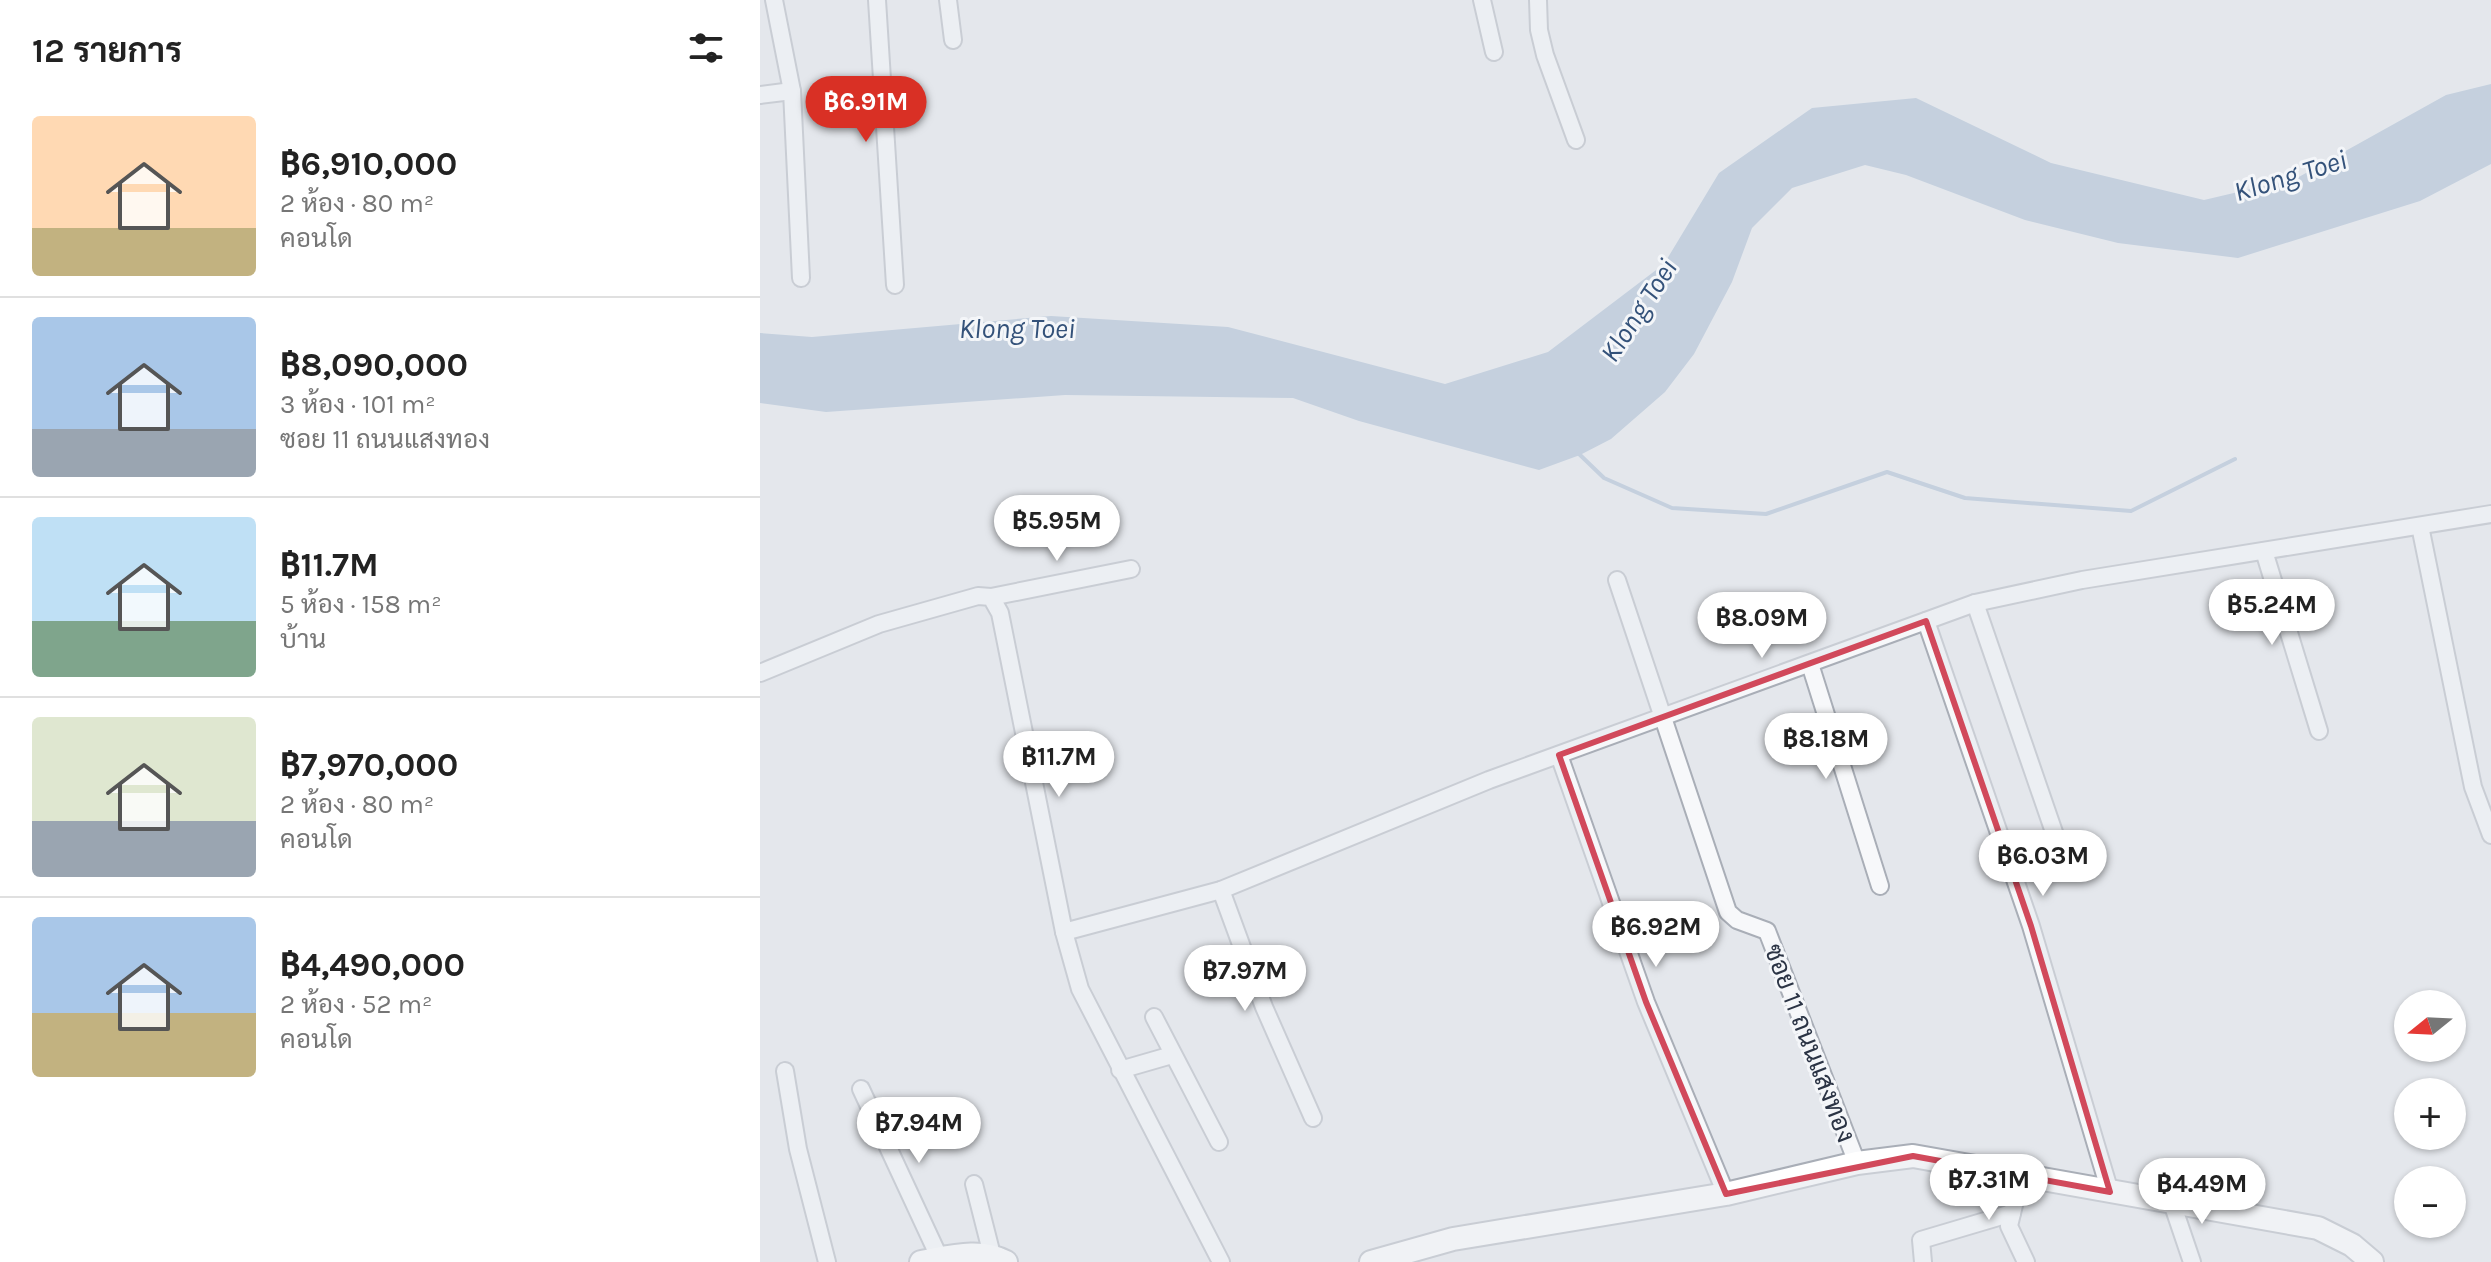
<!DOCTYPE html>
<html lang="th">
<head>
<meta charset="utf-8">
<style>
	body { margin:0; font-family:Karla,Sarabun,sans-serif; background:#f2f2f2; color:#222; height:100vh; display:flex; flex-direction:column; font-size:30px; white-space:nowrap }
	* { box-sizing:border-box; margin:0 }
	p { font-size:26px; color:#767676 }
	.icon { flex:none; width:44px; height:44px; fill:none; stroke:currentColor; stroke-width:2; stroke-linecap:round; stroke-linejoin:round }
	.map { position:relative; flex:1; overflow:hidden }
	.drawer { display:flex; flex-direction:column; background:#fff; width:760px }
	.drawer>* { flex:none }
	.needle { width:52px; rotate:252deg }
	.controls { position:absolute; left:1634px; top:990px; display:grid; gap:16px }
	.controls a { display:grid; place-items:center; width:72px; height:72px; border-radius:50%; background:#fff; box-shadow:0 2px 6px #0004; font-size:40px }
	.price { position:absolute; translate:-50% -68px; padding:0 18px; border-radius:28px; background:#fff; color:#222; font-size:26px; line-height:52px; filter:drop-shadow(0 2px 4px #0008) }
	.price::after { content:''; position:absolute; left:50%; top:48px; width:24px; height:18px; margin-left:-12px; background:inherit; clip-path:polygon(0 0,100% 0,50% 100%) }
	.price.active { background:#d93025; color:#fff }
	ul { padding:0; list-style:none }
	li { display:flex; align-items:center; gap:24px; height:200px; padding:0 32px }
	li+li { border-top:2px solid #e0e0e0 }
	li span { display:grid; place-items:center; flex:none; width:224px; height:160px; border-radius:8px; color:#555 }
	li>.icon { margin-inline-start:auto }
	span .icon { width:96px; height:96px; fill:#fffc; stroke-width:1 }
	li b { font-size:34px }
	h2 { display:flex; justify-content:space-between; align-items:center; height:96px; padding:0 32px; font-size:34px }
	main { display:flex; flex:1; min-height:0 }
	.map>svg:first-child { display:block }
	.water { fill:#9fb4cc }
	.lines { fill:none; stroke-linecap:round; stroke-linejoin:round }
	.stream { stroke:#9fb4cc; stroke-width:4 }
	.street-casing { stroke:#a9aeb7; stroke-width:20 }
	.secondary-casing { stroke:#a9aeb7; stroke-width:26 }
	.street { stroke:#f7f8fa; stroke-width:16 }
	.secondary { stroke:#fff; stroke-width:22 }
	.marked { fill:none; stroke:#d1495b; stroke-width:6; stroke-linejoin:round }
	.labels { text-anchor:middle; stroke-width:6; stroke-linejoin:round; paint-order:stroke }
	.street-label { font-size:26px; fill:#2b3445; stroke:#f4f6f9 }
	.water-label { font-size:28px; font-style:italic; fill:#34527a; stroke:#f4f6f9 }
</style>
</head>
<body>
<main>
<section class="drawer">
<h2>12 รายการ<svg class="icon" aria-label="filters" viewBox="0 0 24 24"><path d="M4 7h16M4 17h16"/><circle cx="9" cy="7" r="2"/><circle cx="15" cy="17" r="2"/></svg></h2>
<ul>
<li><span style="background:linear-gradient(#ffd9b3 70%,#c2b280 0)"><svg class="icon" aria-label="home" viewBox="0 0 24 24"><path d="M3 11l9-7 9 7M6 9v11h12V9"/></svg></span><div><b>฿6,910,000</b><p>2 ห้อง · 80 m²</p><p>คอนโด</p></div></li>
<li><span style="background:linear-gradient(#a9c7e8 70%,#9aa5b1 0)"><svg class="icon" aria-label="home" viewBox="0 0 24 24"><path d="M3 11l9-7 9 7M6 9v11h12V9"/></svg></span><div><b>฿8,090,000</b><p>3 ห้อง · 101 m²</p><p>ซอย 11 ถนนแสงทอง</p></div></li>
<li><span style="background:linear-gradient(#bfe0f5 65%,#7fa58c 0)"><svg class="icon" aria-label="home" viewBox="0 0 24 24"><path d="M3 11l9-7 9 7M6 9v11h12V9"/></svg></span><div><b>฿11.7M</b><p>5 ห้อง · 158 m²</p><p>บ้าน</p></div></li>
<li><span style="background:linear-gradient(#dfe7d0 65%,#9aa5b1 0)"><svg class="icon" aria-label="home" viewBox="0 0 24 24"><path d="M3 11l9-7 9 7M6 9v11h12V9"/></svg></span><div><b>฿7,970,000</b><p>2 ห้อง · 80 m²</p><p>คอนโด</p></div></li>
<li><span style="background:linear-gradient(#a9c7e8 60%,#c2b280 0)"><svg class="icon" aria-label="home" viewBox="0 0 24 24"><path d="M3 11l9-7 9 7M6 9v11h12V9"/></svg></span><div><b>฿4,490,000</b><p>2 ห้อง · 52 m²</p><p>คอนโด</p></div></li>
</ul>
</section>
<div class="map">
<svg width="1731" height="1262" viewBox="0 0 1731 1262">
	<rect width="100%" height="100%" fill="#e4e7ec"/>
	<!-- water -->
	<path class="water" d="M 1731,84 L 1731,164 L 1660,201 L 1478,258 L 1358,243 L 1265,220 L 1146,175 L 1105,165 L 1032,188 L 992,228 L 972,282 L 934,354 L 905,392 L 851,439 L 820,455 L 779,470 L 599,421 L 533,398 L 305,395 L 66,412 L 0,403 L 0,333 L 52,337 L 291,316 L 468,327 L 685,384 L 788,352 L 904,264 L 959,173 L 1052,108 L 1156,98 L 1291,163 L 1444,200 L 1537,178 L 1686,95 Z"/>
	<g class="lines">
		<!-- stream -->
		<path class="stream" d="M 818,453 L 844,478 L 912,508 L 1006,514 L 1127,472 L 1205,498 L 1371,511 L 1475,459"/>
		<defs>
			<g id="street">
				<path d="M 14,0 L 32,91 L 41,278"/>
				<path d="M 117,0 L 135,285"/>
				<path d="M 188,0 L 193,40"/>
				<path d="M 722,0 L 734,52"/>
				<path d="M 778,0 L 779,30 L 785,55 L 816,140"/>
				<path d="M 0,95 L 32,91"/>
				<path d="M 1660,526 L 1713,787 L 1731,835"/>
				<path d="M 1504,551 L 1559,731"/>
				<path d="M 857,580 L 968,912 L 977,920 L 1007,931 L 1097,1163"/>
				<path d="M 231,597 L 371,569"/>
				<path d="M 1215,603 L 1295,835"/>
				<path d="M 1166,621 L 1271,926 L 1350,1192"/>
				<path d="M 1050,664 L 1120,886"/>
				<path d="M 0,673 L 119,624 L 218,596 L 231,597 L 240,613 L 304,932 L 320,989 L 461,1262"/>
				<path d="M 799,755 L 886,1002 L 966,1194"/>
				<path d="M 461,890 L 504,1007 L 553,1118"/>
				<path d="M 304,932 L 461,890 L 729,780 L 1215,603 L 1322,580 L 1731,514"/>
				<path d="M 394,1017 L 459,1142"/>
				<path d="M 360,1070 L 412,1055"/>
				<path d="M 25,1071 L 38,1149 L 67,1262"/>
				<path d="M 101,1089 L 180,1259"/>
				<path d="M 1261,1176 L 1249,1226 L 1266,1262"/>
				<path d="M 214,1184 L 232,1255"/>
				<path d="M 1412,1203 L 1432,1262"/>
				<path d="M 1163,1262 L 1161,1240 L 1252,1213"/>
			</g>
			<g id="secondary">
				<path d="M 161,1262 C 190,1257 220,1248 246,1262"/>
				<path d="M 611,1262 L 693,1239 L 966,1194 L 1097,1163 L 1153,1156 L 1558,1228 L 1592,1245 L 1612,1262"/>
			</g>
		</defs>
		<!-- street casing -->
		<use href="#street" class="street-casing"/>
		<!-- secondary casing -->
		<use href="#secondary" class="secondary-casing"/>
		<!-- street -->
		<use href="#street" class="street"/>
		<!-- secondary -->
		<use href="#secondary" class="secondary"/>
	</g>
	<!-- marked area -->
	<path d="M0 0H1731V1262H0ZM 1166,621 L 1271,926 L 1350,1192 L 1153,1156 L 966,1194 L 886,1002 L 799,755 Z" fill="#e4e7ec" fill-opacity=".55" fill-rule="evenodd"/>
	<path class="marked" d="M 1166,621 L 1271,926 L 1350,1192 L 1153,1156 L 966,1194 L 886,1002 L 799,755 Z"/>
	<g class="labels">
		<!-- street labels -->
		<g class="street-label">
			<text transform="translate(1050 1043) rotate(69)" y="9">ซอย 11 ถนนแสงทอง</text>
		</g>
		<!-- water labels -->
		<g class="water-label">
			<text transform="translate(1530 175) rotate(-17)" y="10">Klong Toei</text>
			<text transform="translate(878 310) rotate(-57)" y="10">Klong Toei</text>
			<text x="257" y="338">Klong Toei</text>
		</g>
	</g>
</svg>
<div class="controls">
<a><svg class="needle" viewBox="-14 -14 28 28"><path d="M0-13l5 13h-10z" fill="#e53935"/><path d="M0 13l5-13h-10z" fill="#767676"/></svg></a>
<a>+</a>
<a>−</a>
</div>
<b class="price active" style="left:106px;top:144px">฿6.91M</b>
<b class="price" style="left:297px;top:563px">฿5.95M</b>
<b class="price" style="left:1512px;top:647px">฿5.24M</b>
<b class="price" style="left:1002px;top:660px">฿8.09M</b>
<b class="price" style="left:1066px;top:781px">฿8.18M</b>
<b class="price" style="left:299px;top:799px">฿11.7M</b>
<b class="price" style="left:1283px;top:898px">฿6.03M</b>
<b class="price" style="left:896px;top:969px">฿6.92M</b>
<b class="price" style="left:485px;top:1013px">฿7.97M</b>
<b class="price" style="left:159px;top:1165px">฿7.94M</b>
<b class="price" style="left:1229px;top:1222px">฿7.31M</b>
<b class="price" style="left:1442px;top:1226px">฿4.49M</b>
</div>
</main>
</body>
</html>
